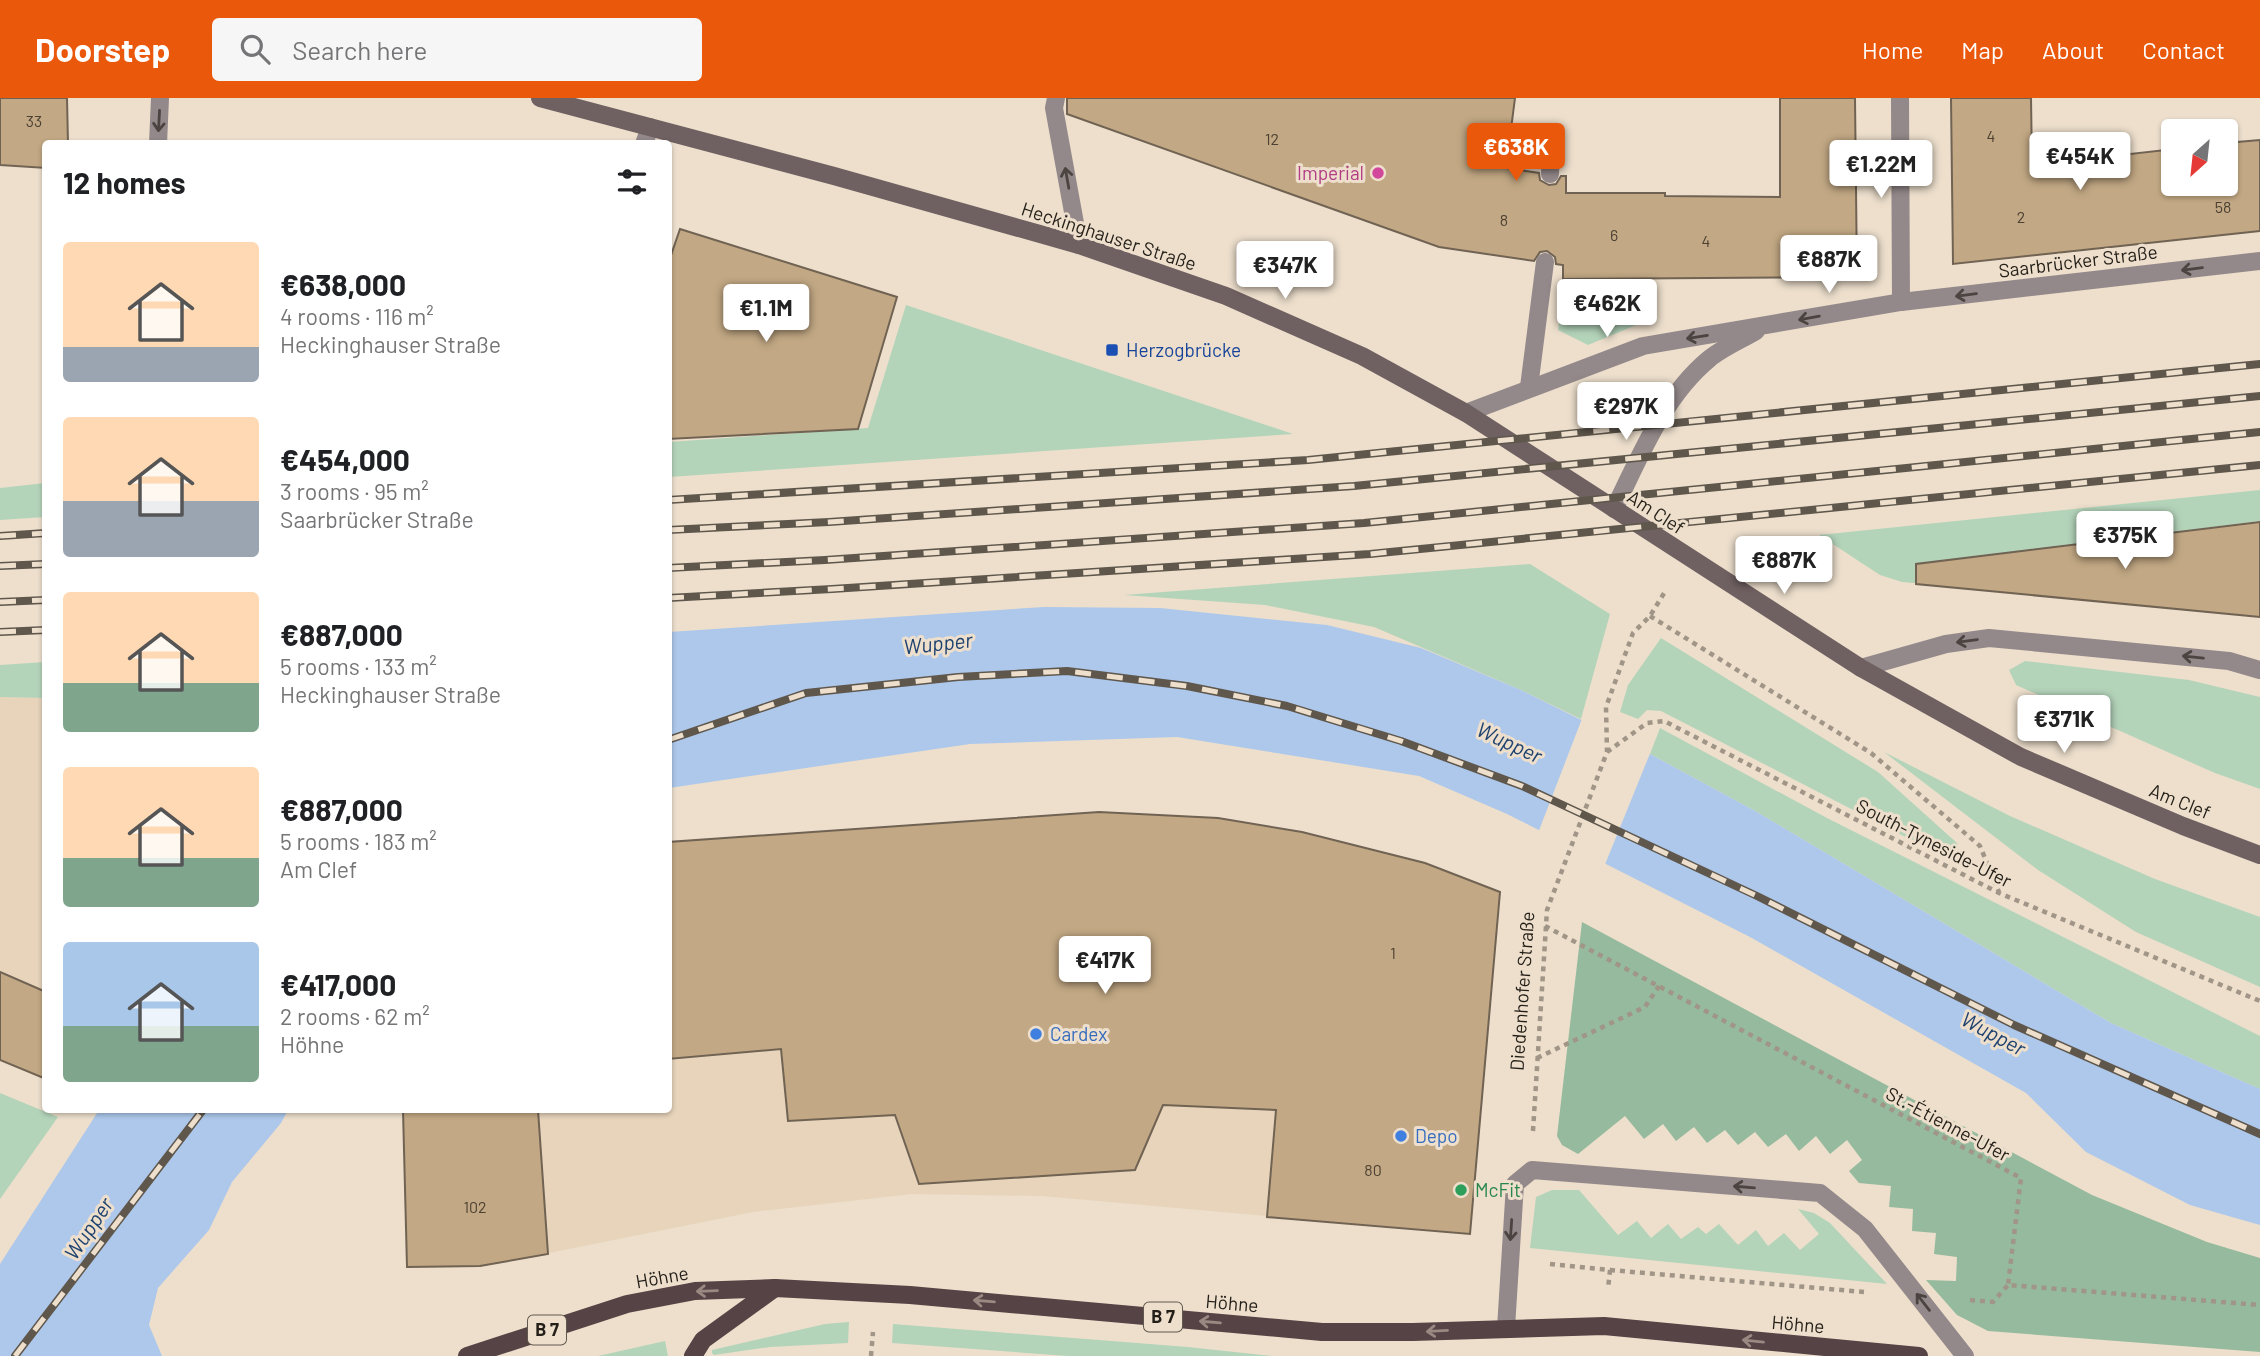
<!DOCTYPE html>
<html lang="en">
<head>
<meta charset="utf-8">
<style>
	body { margin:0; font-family:Barlow,sans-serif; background:#f6f6f6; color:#202124; height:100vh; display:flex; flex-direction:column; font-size:26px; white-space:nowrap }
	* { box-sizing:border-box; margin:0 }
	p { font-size:23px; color:#757577 }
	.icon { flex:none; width:38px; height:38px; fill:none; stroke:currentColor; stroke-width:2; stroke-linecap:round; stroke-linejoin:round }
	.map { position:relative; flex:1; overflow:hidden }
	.sheet { position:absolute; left:42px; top:42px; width:630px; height:973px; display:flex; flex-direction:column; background:#fff; border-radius:7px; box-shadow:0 2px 5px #0004 }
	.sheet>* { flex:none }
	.needle { width:46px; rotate:207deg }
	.fabs { position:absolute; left:2161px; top:21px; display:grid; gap:14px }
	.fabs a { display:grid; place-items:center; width:77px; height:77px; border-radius:7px; background:#fff; box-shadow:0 2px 5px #0004; font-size:35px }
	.price { position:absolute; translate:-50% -60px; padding:0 16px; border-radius:7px; background:#fff; color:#222; font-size:23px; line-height:46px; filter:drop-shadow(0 2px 4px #0008) }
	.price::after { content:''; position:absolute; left:50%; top:42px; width:21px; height:16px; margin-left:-10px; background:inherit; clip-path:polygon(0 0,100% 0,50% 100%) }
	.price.active { background:#ea580c; color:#fff }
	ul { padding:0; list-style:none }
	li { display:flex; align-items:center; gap:21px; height:175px; padding:0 21px }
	li span { display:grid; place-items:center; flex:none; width:196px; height:140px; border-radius:7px; color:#555 }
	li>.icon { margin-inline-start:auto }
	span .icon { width:84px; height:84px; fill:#fffc; stroke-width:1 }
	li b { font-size:30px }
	h2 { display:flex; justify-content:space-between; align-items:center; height:84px; padding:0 21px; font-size:30px }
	header { display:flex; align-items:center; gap:42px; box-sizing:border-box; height:98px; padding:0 35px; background:#ea580c; color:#fff }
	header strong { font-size:33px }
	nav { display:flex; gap:38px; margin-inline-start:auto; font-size:24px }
	.search { width:490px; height:63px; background:#f6f6f6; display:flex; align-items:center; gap:18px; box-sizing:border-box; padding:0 24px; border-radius:7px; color:#757577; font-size:26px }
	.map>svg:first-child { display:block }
	.built { fill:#e7d4bb }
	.green { fill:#b4d4ba }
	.forest { fill:#95ba9d }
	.water { fill:#adc8eb }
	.pier { fill:#eddfcc }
	.building { fill:#c2a884; stroke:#706353; stroke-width:2 }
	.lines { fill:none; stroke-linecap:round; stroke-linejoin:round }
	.path { stroke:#a09587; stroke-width:4.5; stroke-dasharray:5 5; stroke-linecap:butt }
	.service { stroke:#94898a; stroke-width:18 }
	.minor { stroke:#94898a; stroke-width:18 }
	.secondary { stroke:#6f6061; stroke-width:18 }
	.primary { stroke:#554345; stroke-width:18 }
	.rail-casing { stroke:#5f574c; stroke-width:8 }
	.rail { stroke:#eddfcc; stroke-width:5; stroke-dasharray:16; stroke-linecap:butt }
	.oneway { stroke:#4b4440 }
	.oneway2 { stroke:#998982 }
	.hotel-dot { fill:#d1479c; stroke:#eddfcc; stroke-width:2.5 }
	.transit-dot { fill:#1a4fb4; stroke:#eddfcc; stroke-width:2.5 }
	.shop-dot { fill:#3f7fe0; stroke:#eddfcc; stroke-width:2.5 }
	.leisure-dot { fill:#2e9e5b; stroke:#eddfcc; stroke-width:2.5 }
	.labels { text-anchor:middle; stroke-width:6; stroke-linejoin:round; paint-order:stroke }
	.number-label { font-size:16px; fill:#4c4133 }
	.shield { fill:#eddfcc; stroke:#60594e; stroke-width:2 }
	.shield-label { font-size:18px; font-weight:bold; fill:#241f18 }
	.hotel-label { font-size:19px; fill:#b23c85; stroke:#eddfcc; text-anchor:end }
	.street-label { font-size:19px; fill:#241f18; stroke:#eddfcc }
	.transit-label { font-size:19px; fill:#164399; stroke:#eddfcc; text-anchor:start }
	.shop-label { font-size:19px; fill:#366cbe; stroke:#eddfcc; text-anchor:start }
	.leisure-label { font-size:19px; fill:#27864d; stroke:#eddfcc; text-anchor:start }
	.water-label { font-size:21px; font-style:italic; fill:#1e426f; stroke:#eddfcc }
</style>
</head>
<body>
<header>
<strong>Doorstep</strong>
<div class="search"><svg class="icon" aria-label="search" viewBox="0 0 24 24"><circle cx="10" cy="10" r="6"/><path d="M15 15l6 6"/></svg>Search here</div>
<nav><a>Home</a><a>Map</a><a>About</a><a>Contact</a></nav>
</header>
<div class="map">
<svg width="2260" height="1258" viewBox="0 0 2260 1258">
	<rect width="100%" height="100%" fill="#eddfcc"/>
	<!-- built -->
	<g class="built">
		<path d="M 0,599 L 45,600 L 45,980 L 0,961 Z"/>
		<path d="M 1099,714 L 1218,720 L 1302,734 L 1425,765 L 1488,924 L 1470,1136 L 1042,1098 L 912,1096 L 753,1114 L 479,1169 L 407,1170 L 402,1012 L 668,1012 L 669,744 Z"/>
	</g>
	<!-- green -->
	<g class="green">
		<path d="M 1563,201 L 1641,208 L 1641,225 L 1588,247 L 1558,232 Z"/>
		<path d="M 906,207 L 1293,336 L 669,379 L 669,344 L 868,330 Z"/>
		<path d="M 45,385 L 45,419 L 0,422 L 0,390 Z"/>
		<path d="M 2260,392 L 2260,423 L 1996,457 L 1995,492 L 1902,484 L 1880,477 L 1819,437 Z"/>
		<path d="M 1530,466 L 1610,516 L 1581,621 L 1521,592 L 1374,529 L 1265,507 L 1124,497 Z"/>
		<path d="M 1661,540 L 1878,674 L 1957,745 L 1959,756 L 1950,762 L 1661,613 L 1647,612 L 1638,621 L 1620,614 L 1628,587 Z"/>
		<path d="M 2025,563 L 2189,582 L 2260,599 L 2260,691 L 2215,675 L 2016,587 L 2009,572 Z"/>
		<path d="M 45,564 L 45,600 L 0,599 L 0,567 Z"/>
		<path d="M 1660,630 L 1827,720 L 2260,938 L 2260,991 L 2111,925 L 1757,714 L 1650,656 Z"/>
		<path d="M 1884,654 L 2010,718 L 2155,781 L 2260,819 L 2260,889 L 2136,834 L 2038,772 Z"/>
		<path d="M 0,995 L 58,1019 L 0,1101 Z"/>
		<path d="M 1552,1092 L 1579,1092 L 1618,1137 L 1637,1123 L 1651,1140 L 1668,1126 L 1681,1141 L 1698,1129 L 1706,1136 L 1719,1126 L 1738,1147 L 1756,1132 L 1768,1148 L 1784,1135 L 1800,1152 L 1819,1136 L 1798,1111 L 1814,1115 L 1830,1125 L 1887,1186 L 1530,1150 L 1536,1099 Z"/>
		<path d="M 849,1224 L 848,1245 L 770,1249 L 714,1257 L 712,1255 L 712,1252 L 825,1226 Z"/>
		<path d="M 893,1226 L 1188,1249 L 1273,1258 L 1068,1258 L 892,1245 Z"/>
		<path d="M 665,1243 L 668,1258 L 598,1258 Z"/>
	</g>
	<!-- forest -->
	<path class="forest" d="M 1582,824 L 2092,1097 L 2207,1144 L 2260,1160 L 2260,1254 L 1988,1233 L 1957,1217 L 1926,1182 L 1956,1183 L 1957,1159 L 1934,1156 L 1936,1135 L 1912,1133 L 1913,1111 L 1889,1109 L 1891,1088 L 1859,1085 L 1849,1073 L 1862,1062 L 1847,1042 L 1830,1056 L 1816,1038 L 1799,1053 L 1786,1036 L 1768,1049 L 1755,1034 L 1738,1047 L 1725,1032 L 1707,1045 L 1694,1029 L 1676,1043 L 1663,1026 L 1644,1041 L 1625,1018 L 1578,1056 L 1562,1047 L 1557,1038 Z"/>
	<!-- water -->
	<g class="water">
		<path d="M 1044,509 L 1160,510 L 1327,527 L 1421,550 L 1521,592 L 1650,656 L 1757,714 L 2111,925 L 2260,991 L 2260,1127 L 2190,1107 L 2086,1054 L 2026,995 L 1750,839 L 1507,716 L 1419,678 L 1177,639 L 970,646 L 669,690 L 669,534 Z"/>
		<path d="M 99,1012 L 288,1012 L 281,1025 L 232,1084 L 209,1132 L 158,1190 L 149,1227 L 162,1258 L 0,1258 L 0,1166 Z"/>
	</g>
	<!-- pier -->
	<path class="pier" d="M 1583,618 L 1651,653 L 1604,769 L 1538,735 Z"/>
	<!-- building -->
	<g class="building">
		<path d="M 0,0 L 67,0 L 68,46 L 46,46 L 46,70 L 0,67 Z"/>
		<path d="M 1067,0 L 1515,0 L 1506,70 L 1539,75 L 1540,82 L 1549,87 L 1556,86 L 1561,78 L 1566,78 L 1566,95 L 1665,95 L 1665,98 L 1780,99 L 1780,0 L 1855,0 L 1857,179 L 1563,181 L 1563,167 L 1556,166 L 1555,159 L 1547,153 L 1540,154 L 1534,163 L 1439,149 L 1067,16 Z"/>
		<path d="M 1951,0 L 2031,0 L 2032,67 L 2174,51 L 2174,86 L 2226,86 L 2226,45 L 2260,42 L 2260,133 L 1953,166 Z"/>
		<path d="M 680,131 L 897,199 L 858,331 L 668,341 L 668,166 Z"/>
		<path d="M 2260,424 L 2260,519 L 1916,486 L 1916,466 Z"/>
		<path d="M 1099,714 L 1218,720 L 1302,734 L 1425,765 L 1500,794 L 1470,1136 L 1267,1119 L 1276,1012 L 1163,1007 L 1135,1072 L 919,1086 L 895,1017 L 788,1023 L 781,951 L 668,961 L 668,744 Z"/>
		<path d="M 0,874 L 46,894 L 46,981 L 0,962 Z"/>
		<path d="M 403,1012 L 538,1012 L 548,1156 L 480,1168 L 407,1169 Z"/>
	</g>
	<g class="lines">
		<!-- path -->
		<g class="path">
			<path d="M 1650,518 L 1871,655 L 1980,748 L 1999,794"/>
			<path d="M 1607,654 L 1647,625 L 1664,623 L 1999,795 L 2260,903"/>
			<path d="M 1545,828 L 2021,1080 L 2008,1187 L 2260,1207"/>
			<path d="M 1537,960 L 1645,909 L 1659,888"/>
			<path d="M 1533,1033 L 1547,812 L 1607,654 L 1606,609 L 1633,535 L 1650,518 L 1666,492"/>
			<path d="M 1550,1166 L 1610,1172 L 1608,1191"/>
			<path d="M 1610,1172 L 1864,1194"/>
			<path d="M 1970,1202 L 1993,1204 L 2008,1187"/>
			<path d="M 871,1258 L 873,1234"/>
		</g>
		<!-- service -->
		<g class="service">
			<path d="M 1056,0 L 1054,10 L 1079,147"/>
			<path d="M 158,46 L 160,0"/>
			<path d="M 644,46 L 650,29"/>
			<path d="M 1550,76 L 1552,34"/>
			<path d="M 1529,289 L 1545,164"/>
			<path d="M 1506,1230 L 1515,1086 L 1532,1072 L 1820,1095 L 1865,1131 L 1965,1258"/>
		</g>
		<!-- minor -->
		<g class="minor">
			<path d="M 1900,0 L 1901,204"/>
			<path d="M 1466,315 L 1643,248 L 1901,204 L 2260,163"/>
			<path d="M 1614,411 C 1640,359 1663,299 1709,261 C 1722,250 1741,242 1756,233"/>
			<path d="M 1861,570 L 1946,546 L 1989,540 L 2229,563 L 2260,572"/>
		</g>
		<!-- secondary -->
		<path class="secondary" d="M 540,0 L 834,78 L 1079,147 L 1226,198 L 1362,258 L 1466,315 L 1861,570 L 2021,659 L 2183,728 L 2260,757"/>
		<!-- primary -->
		<g class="primary">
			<path d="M 467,1258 L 627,1206 L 695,1193 L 775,1190 L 910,1197 L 1322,1234 L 1413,1234 L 1604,1228 L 1919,1258"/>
			<path d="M 693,1258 L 703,1242 L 775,1190"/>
		</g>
		<defs>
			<g id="rail">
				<path d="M 668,402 L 1308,362 L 2260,266"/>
				<path d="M 668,432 L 829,424 L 1354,388 L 2260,298"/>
				<path d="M 0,438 L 46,435"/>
				<path d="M 0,468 L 46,466"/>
				<path d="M 668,470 L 825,462 L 1364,425 L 2260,334"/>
				<path d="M 668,500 L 832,491 L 1370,456 L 2260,367"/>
				<path d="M 0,504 L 46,502"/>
				<path d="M 0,534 L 46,532"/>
				<path d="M 668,642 L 806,595 L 958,579 L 1067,573 L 1187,588 L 1287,608 L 1401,643 L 1522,688 L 1757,798 L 2014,927 L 2260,1036"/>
				<path d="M 15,1258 L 203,1012"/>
			</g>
		</defs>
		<!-- rail casing -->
		<use href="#rail" class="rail-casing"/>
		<!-- rail -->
		<use href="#rail" class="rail"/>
	</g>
	<!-- one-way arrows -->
	<defs><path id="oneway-shaft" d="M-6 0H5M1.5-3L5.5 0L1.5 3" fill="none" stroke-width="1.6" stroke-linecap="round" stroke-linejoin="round" transform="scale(1.75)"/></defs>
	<g class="oneway">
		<use href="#oneway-shaft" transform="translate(159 23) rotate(93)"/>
		<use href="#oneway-shaft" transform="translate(1067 80) rotate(-100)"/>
		<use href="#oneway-shaft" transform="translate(2192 171) rotate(173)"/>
		<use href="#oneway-shaft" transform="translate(1966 197) rotate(173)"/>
		<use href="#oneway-shaft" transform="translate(1809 220) rotate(170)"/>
		<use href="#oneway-shaft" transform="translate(1697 239) rotate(171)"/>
		<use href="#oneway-shaft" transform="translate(1967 543) rotate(172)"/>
		<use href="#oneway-shaft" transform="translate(2193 559) rotate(-174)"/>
		<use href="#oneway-shaft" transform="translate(1744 1089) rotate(-175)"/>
		<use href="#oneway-shaft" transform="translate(1511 1132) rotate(94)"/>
		<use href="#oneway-shaft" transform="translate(1923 1204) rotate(-128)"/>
	</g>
	<g class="oneway2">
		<use href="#oneway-shaft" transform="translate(707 1193) rotate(178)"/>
		<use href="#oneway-shaft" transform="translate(984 1203) rotate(-175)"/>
		<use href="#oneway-shaft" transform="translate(1210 1224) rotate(-175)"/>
		<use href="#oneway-shaft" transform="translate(1437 1233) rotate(177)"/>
		<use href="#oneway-shaft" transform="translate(1753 1243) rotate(-174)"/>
	</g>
	<!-- markers -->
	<circle class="hotel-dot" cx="1378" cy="75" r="7"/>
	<rect class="transit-dot" x="1105" y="245" width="14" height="14" rx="3.5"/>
	<g class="shop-dot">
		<circle cx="1036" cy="936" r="7"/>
		<circle cx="1401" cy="1038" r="7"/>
	</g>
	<circle class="leisure-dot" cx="1461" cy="1092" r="7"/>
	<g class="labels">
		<!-- number labels -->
		<g class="number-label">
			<text x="34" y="29">33</text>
			<text x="1991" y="44">4</text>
			<text x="1272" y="47">12</text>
			<text x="2223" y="115">58</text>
			<text x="2021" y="125">2</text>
			<text x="1504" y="128">8</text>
			<text x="1614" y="143">6</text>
			<text x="1706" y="149">4</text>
			<text x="1393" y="861">1</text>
			<text x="1373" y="1078">80</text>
			<text x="475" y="1115">102</text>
		</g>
		<!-- shield labels -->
		<g class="shield">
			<rect x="1144" y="1204.5" width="38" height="29" rx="5"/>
			<rect x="528" y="1217.5" width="38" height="29" rx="5"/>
		</g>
		<g class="shield-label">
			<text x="1163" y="1225">B 7</text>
			<text x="547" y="1238">B 7</text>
		</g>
		<!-- hotel labels -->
		<g class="hotel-label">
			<text x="1364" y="82">Imperial</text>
		</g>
		<!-- street labels -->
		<g class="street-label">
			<text transform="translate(1109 138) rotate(18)" y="7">Heckinghauser Straße</text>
			<text transform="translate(2078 163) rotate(-7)" y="7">Saarbrücker Straße</text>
			<text transform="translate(1656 414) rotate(33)" y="7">Am Clef</text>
			<text transform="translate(2180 703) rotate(22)" y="7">Am Clef</text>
			<text transform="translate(1934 745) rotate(27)" y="7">South-Tyneside-Ufer</text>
			<text transform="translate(1522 893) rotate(-86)" y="7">Diedenhofer Straße</text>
			<text transform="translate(1948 1026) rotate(28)" y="7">St.-Étienne-Ufer</text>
			<text transform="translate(662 1179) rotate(-10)" y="7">Höhne</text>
			<text transform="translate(1232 1205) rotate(5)" y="7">Höhne</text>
			<text transform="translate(1798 1226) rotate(5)" y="7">Höhne</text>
		</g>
		<!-- transit labels -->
		<g class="transit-label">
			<text x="1126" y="259">Herzogbrücke</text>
		</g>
		<!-- shop labels -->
		<g class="shop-label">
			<text x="1050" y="943">Cardex</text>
			<text x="1415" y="1045">Depo</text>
		</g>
		<!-- leisure labels -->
		<g class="leisure-label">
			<text x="1475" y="1099">McFit</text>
		</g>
		<!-- water labels -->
		<g class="water-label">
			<text transform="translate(938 546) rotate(-6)" y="7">Wupper</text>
			<text transform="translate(1509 645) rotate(25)" y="7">Wupper</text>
			<text transform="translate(1993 936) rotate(28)" y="7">Wupper</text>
			<text transform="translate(89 1131) rotate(-56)" y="7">Wupper</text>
		</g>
	</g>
</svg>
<div class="fabs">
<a><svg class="needle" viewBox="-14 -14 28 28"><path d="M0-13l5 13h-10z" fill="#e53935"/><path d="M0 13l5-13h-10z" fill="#757577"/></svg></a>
</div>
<b class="price active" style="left:1516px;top:85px">€638K</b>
<b class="price" style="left:2080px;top:94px">€454K</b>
<b class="price" style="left:1881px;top:102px">€1.22M</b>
<b class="price" style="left:1829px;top:197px">€887K</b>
<b class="price" style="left:1285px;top:203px">€347K</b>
<b class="price" style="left:1607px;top:241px">€462K</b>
<b class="price" style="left:766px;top:246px">€1.1M</b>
<b class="price" style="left:1626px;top:344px">€297K</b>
<b class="price" style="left:2125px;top:473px">€375K</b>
<b class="price" style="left:1784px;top:498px">€887K</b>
<b class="price" style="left:2064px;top:657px">€371K</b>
<b class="price" style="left:1105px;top:898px">€417K</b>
<section class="sheet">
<h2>12 homes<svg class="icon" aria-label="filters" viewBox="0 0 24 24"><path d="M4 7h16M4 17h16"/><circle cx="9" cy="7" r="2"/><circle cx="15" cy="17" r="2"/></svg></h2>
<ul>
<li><span style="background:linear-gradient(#ffd9b3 75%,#9aa5b1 0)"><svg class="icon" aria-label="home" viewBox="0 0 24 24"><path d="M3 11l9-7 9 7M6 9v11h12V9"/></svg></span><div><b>€638,000</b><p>4 rooms · 116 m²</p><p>Heckinghauser Straße</p></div></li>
<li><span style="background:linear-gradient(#ffd9b3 60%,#9aa5b1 0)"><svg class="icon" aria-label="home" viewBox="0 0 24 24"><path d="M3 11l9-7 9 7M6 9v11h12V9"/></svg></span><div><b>€454,000</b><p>3 rooms · 95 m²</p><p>Saarbrücker Straße</p></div></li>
<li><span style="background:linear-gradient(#ffd9b3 65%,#7fa58c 0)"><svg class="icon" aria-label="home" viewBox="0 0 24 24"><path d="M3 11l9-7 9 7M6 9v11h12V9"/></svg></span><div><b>€887,000</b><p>5 rooms · 133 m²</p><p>Heckinghauser Straße</p></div></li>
<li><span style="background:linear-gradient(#ffd9b3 65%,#7fa58c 0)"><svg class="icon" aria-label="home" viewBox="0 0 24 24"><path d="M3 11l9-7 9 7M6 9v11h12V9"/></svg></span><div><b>€887,000</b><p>5 rooms · 183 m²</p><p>Am Clef</p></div></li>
<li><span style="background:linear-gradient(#a9c7e8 60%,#7fa58c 0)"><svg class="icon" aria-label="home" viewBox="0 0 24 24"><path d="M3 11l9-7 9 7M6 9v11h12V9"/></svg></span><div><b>€417,000</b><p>2 rooms · 62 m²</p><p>Höhne</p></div></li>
</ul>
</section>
</div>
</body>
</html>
